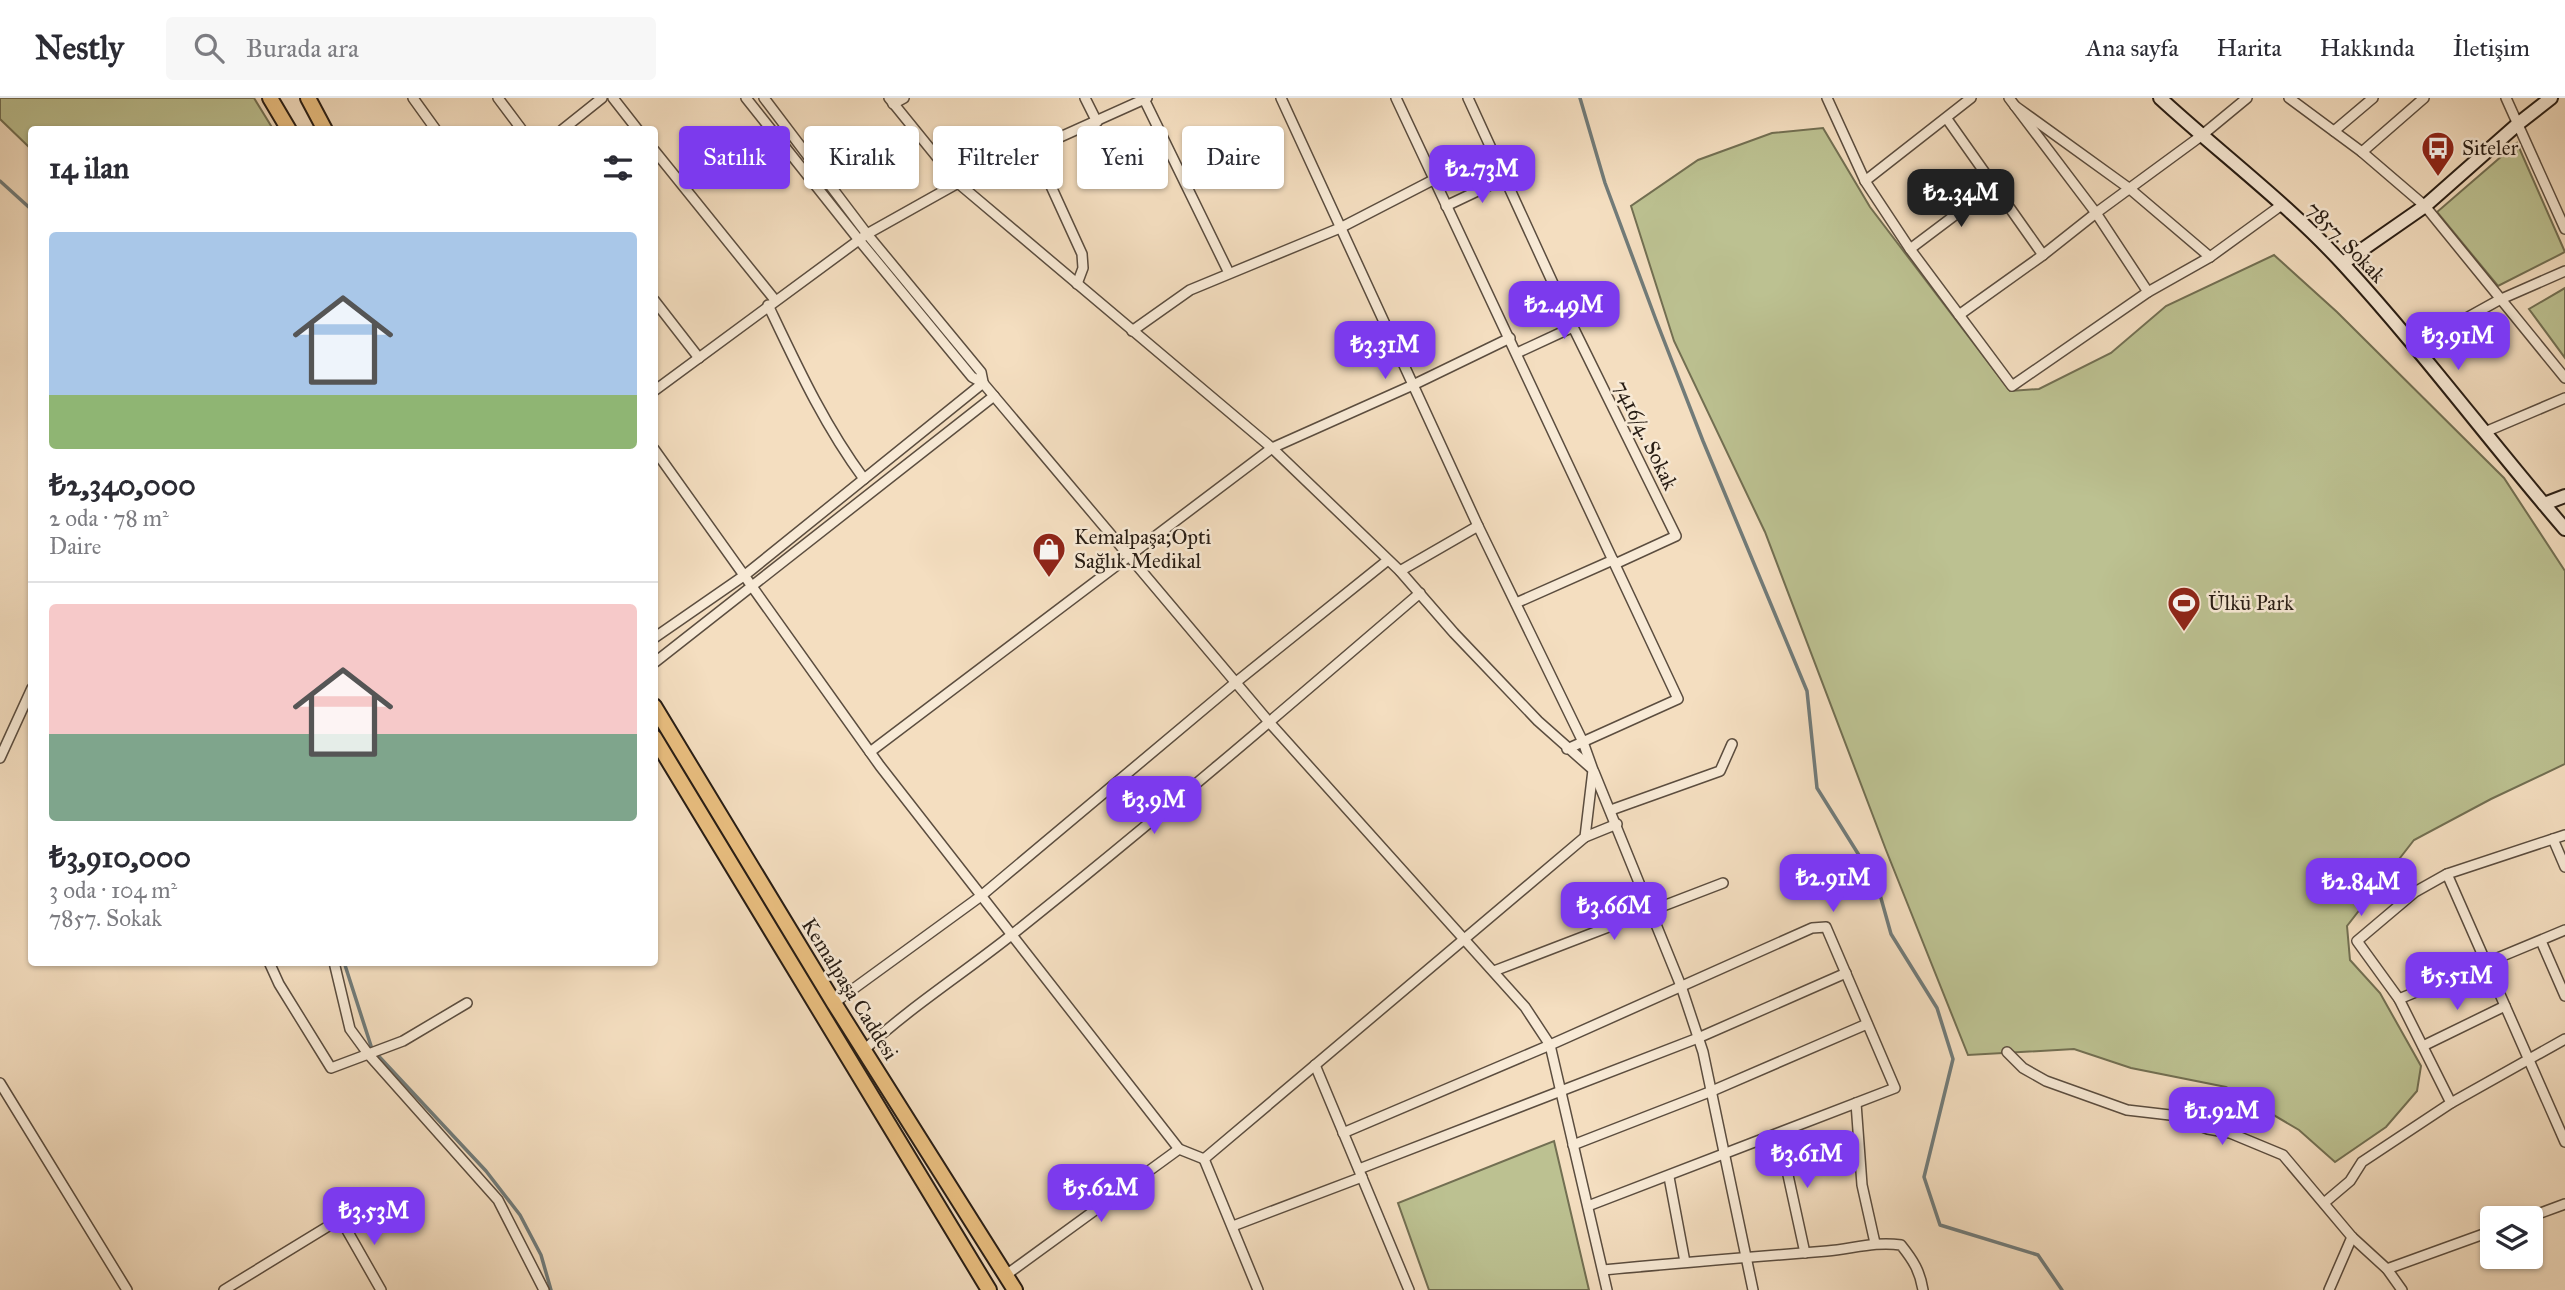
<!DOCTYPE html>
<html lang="tr">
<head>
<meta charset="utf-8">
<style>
	body { margin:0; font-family:"IM FELL Great Primer",serif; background:#f7f7f7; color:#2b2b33; height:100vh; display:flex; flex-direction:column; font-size:26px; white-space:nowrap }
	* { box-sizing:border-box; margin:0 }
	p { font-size:23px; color:#7c7c81 }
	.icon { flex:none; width:38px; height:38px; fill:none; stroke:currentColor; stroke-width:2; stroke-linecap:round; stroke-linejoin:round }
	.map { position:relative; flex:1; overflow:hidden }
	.panel { position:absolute; left:28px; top:28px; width:630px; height:840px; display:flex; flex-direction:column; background:#fff; border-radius:7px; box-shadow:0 2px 5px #0004 }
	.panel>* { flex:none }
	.guide { position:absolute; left:679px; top:28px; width:665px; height:63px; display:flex; gap:14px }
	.controls { position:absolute; left:2480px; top:1108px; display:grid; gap:14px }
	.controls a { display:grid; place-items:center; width:63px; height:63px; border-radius:7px; background:#fff; box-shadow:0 2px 5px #0004; font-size:35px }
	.price { position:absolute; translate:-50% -60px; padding:0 16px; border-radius:14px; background:#7c3aed; color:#fff; font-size:23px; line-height:46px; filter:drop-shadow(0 2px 4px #0008) }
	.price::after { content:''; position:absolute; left:50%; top:42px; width:21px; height:16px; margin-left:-10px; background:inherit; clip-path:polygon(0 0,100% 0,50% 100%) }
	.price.active { background:#222; color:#fff }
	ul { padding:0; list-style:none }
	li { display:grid; align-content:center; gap:14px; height:371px; padding:0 21px }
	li+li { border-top:2px solid #e1e1e2 }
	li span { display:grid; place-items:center; height:217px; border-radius:7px; color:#555 }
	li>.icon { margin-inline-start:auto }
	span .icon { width:126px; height:126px; fill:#fffc; stroke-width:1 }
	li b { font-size:30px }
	h2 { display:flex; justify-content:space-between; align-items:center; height:84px; padding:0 21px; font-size:30px }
	.tag { padding:0 24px; border-radius:7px; background:#fff; box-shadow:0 2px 5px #0004; font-size:24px; line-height:63px }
	.tag.active { background:#7c3aed; color:#fff }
	header { display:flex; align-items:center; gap:42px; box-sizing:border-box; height:98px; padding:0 35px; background:#fff; border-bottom:2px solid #e1e1e2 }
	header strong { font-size:33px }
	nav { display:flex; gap:38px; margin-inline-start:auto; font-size:24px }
	.search { width:490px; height:63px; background:#f7f7f7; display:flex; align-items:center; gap:18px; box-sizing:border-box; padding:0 24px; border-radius:7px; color:#7c7c81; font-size:26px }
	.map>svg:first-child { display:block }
	.green { fill:#bcc191; stroke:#726f52; stroke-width:2 }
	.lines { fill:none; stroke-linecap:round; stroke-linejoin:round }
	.stream { stroke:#717b79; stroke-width:3.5 }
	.street-casing { stroke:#5b4d3f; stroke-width:12 }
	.secondary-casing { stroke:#281d14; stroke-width:16 }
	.primary-casing { stroke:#281d14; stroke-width:18 }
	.street { stroke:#f8ead6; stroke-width:9 }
	.secondary { stroke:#f8ead6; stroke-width:12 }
	.primary { stroke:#eabf80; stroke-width:14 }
	.labels { text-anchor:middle; stroke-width:5; stroke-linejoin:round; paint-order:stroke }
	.poi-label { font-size:21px; fill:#281d14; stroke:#f8ead6; text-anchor:start }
	.street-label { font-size:21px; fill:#281d14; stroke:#f8ead6 }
</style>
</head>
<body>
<header>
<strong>Nestly</strong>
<div class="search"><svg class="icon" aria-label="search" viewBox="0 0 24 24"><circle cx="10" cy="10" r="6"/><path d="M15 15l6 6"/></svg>Burada ara</div>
<nav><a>Ana sayfa</a><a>Harita</a><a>Hakkında</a><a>İletişim</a></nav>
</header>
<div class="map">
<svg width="2565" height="1192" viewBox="0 0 2565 1192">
	<rect width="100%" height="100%" fill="#f4dec0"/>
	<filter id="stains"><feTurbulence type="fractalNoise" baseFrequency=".00286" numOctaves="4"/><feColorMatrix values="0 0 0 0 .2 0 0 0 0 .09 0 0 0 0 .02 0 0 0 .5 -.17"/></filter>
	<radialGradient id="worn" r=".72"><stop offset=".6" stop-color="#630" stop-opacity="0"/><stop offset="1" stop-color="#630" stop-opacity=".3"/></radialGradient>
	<!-- green -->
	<g class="green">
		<path d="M 0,0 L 254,0 L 273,31 L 32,32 L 31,51 L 0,21 Z"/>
		<path d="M 1823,30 L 1870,109 L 2010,293 L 2039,291 L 2111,255 L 2166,208 L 2274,157 L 2337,214 L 2504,380 L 2565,473 L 2565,666 L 2491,701 L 2414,742 L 2347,828 L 2350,862 L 2380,895 L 2421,968 L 2417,993 L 2386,1029 L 2335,1064 L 2299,1032 L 2226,989 L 2131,970 L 2074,951 L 1968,957 L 1886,752 L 1765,434 L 1674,243 L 1631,108 L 1698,62 L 1772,35 Z"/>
		<path d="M 2517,45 L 2565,154 L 2498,188 L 2437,114 Z"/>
		<path d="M 2565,190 L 2565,260 L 2529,211 Z"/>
		<path d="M 1554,1043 L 1589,1192 L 1429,1192 L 1398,1105 Z"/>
	</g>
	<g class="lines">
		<!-- stream -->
		<g class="stream">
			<path d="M 1580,0 L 1605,85 L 1656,222 L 1703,343 L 1807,593 L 1817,690 L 1877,786 L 1891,836 L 1937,910 L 1953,961 L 1924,1079 L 1940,1127 L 2038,1157 L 2062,1192"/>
			<path d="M 0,83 L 32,112"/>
			<path d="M 344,864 L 372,951 L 486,1073 L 520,1117 L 541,1157 L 551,1192"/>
		</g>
		<defs>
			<g id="street">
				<path d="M 413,0 L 436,32"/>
				<path d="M 498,0 L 522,32"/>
				<path d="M 613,0 L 638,32"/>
				<path d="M 746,0 L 859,142 L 972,279 L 983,285 L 1269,624 L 1525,909 L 1550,947 L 1607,1192"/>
				<path d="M 764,0 L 867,136 L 981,274 L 983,284"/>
				<path d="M 889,0 L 958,85 L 1272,350 L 1400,473 L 1454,535 L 1538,623 L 1591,670"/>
				<path d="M 1085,0 L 1097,24"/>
				<path d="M 1396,0 L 1678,601 L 1567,651"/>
				<path d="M 1468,0 L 1573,229 L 1676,438 L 1615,466"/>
				<path d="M 1827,0 L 1865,83 L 1910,151 L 2012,288 L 2148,194 L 2210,159 L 2283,106"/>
				<path d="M 2009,0 L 2096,115 L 2148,194"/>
				<path d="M 2289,0 L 2362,54 L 2424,0"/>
				<path d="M 2506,0 L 2565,131"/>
				<path d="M 1144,1 L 1229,175"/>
				<path d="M 893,6 L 904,0"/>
				<path d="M 2015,8 L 2130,91 L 2210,159"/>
				<path d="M 1947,21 L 2043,157"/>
				<path d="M 562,32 L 602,0"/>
				<path d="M 2334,33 L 2373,0"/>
				<path d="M 1034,51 L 1082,156 L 1083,170 L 1077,186"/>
				<path d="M 654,52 L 775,202"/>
				<path d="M 2362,54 L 2425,108 L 2565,280"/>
				<path d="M 1865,83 L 1971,0"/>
				<path d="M 1446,108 L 1505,80"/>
				<path d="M 1910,151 L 1995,87"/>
				<path d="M 654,202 L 699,260"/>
				<path d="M 768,207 C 797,268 824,327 864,381"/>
				<path d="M 1959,217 L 2043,157 L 2096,115 L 2201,38 L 2247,0"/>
				<path d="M 1132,233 L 1190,192 L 1340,130 L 1433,82"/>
				<path d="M 2416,248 L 2499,202 L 2565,173"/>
				<path d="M 1517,255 L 1573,229"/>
				<path d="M 654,293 L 867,136 L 958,85 L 1147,0"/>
				<path d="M 2485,334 L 2565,300"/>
				<path d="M 654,351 L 880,668 L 1179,1051 L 1204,1061 L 1585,739 L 1593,672 L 1583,644 L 1478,428 L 1281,0"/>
				<path d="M 1400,473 L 1478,428"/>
				<path d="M 1516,505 L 1613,462"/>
				<path d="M 654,540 L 745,477 L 983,285"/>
				<path d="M 654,565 L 994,298"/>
				<path d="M 870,654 L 1272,350 L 1413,287 L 1510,240"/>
				<path d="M 0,660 L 32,590"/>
				<path d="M 1594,674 L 1681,888 L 1703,954 L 1753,1192"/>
				<path d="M 1611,712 L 1720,673 L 1732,646"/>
				<path d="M 1585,739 L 1617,726"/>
				<path d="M 2553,741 L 2565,769"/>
				<path d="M 2447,776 L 2565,1044"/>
				<path d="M 2541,843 L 2565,898"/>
				<path d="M 269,864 L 279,886 L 331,970 L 403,943 L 467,905"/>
				<path d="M 334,864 L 350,931 L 369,957 L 498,1102 L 544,1192"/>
				<path d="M 1494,873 L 1723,785"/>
				<path d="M 2399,901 L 2565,832"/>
				<path d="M 834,905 L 981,798 L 1235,585 L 1388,462"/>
				<path d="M 2423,948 L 2505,908"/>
				<path d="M 863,953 C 910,909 964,875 1014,835 C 1152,725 1286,610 1420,495"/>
				<path d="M 2007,954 L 2023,970 L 2046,983 L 2127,1012 L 2170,1017 L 2208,1031 L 2230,1035 L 2283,1057 L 2352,1139 L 2387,1171 L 2402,1192"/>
				<path d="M 1315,967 L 1409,1192"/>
				<path d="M 0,985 L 127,1192"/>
				<path d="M 1856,1005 L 1862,1087 L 1875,1145"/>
				<path d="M 2451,1005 L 2399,901 L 2357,843 L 2415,794 L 2447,776 L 2565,737"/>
				<path d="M 1343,1035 L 1550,947 L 1812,830 L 1826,829 L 1895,990 L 1588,1108"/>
				<path d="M 1779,1036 L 1805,1155"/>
				<path d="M 1573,1047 L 1712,993 L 1867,926"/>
				<path d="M 1204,1061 L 1258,1192"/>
				<path d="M 1359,1071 L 1698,940 L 1846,875"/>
				<path d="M 1669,1079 L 1685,1164"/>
				<path d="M 2324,1105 L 2350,1083 L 2362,1064 L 2451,1005 L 2565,941"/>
				<path d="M 340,1120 L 381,1192"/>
				<path d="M 2527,1120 L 2565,1106"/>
				<path d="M 1233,1128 L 1362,1079"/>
				<path d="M 2387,1171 L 2492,1133"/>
				<path d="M 1603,1172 C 1677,1165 1752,1159 1827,1153 C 1852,1151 1875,1143 1901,1147 C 1913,1162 1920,1173 1923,1192"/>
				<path d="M 1006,1177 L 1179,1051"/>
				<path d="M 224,1192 L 376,1099"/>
				<path d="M 2329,1192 L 2352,1139"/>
			</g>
			<g id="secondary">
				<path d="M 2160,0 C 2221,56 2288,106 2344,167 C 2422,252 2490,344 2565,431"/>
				<path d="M 2343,165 L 2425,108 L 2519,25 L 2551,0"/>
				<path d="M 2544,406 L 2565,398"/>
			</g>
			<g id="primary">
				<path d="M 270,0 L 289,32"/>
				<path d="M 308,0 L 325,32"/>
				<path d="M 654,608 L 834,905 L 1015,1192"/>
				<path d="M 654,639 L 989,1192"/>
			</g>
		</defs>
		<!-- street casing -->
		<use href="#street" class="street-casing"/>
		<!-- secondary casing -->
		<use href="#secondary" class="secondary-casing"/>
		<!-- primary casing -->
		<use href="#primary" class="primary-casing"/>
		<!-- street -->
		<use href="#street" class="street"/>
		<!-- secondary -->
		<use href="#secondary" class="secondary"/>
		<!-- primary -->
		<use href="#primary" class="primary"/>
	</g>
	<!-- icons -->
	<defs>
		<symbol id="bus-pin" viewBox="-11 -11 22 30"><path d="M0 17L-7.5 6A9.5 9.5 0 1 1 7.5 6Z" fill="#8f2418" stroke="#f8ead6"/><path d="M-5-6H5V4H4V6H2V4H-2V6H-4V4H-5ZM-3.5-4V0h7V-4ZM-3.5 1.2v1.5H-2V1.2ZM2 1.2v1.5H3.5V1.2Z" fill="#fff"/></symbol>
		<symbol id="shop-pin" viewBox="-11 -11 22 30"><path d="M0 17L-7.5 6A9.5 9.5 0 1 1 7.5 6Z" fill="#8f2418" stroke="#f8ead6"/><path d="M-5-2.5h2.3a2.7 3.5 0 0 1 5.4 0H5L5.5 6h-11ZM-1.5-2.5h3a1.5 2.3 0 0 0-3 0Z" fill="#fff"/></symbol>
		<symbol id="stadium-pin" viewBox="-11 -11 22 30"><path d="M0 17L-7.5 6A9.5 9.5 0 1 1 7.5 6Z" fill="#8f2418" stroke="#f8ead6"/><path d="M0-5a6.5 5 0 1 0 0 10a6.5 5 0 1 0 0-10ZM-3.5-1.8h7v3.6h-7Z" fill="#fff"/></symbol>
	</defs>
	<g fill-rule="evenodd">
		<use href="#bus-pin" x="2419" y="31" width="38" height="52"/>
		<use href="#shop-pin" x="1030" y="432" width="38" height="52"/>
		<use href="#stadium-pin" x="2165" y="486" width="38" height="52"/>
	</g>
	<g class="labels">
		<!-- poi labels -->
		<g class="poi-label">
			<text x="2462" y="57">Siteler</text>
			<text x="1074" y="446">Kemalpaşa;Opti<tspan x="1074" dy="24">Sağlık Medikal</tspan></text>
			<text x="2208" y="512">Ülkü Park</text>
		</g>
		<!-- street labels -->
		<g class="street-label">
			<text transform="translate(2346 144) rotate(46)" y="7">7857. Sokak</text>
			<text transform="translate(1646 337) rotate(64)" y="7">7416/4. Sokak</text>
			<text transform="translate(850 891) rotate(58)" y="7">Kemalpaşa Caddesi</text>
		</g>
	</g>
	<rect width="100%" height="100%" filter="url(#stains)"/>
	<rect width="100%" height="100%" fill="url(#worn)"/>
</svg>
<div class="controls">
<a><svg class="icon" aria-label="layers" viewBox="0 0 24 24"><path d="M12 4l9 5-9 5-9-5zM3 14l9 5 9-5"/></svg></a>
</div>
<b class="price" style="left:1482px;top:107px">₺2.73M</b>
<b class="price active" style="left:1961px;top:131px">₺2.34M</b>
<b class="price" style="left:1564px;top:243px">₺2.49M</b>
<b class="price" style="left:2458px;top:274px">₺3.91M</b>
<b class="price" style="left:1385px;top:283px">₺3.31M</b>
<b class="price" style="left:1154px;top:738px">₺3.9M</b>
<b class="price" style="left:1833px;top:816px">₺2.91M</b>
<b class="price" style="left:2361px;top:820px">₺2.84M</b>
<b class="price" style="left:1614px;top:844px">₺3.66M</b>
<b class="price" style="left:2457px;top:914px">₺5.51M</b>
<b class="price" style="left:2222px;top:1049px">₺1.92M</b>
<b class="price" style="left:1807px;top:1092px">₺3.61M</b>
<b class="price" style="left:1101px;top:1126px">₺5.62M</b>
<b class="price" style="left:374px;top:1149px">₺3.53M</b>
<div class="guide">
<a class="tag active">Satılık</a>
<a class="tag">Kiralık</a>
<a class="tag">Filtreler</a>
<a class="tag">Yeni</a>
<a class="tag">Daire</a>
</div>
<section class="panel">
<h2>14 ilan<svg class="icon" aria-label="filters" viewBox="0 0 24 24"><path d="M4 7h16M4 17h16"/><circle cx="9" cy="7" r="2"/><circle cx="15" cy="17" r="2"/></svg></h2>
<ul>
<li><span style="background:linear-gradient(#a9c7e8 75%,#8fb573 0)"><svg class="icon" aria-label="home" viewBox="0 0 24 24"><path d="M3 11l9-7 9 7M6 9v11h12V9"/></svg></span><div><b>₺2,340,000</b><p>2 oda · 78 m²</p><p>Daire</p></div></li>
<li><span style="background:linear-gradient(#f6c9c9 60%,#7fa58c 0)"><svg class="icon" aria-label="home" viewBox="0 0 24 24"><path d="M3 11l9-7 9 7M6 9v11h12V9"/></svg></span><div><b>₺3,910,000</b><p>3 oda · 104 m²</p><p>7857. Sokak</p></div></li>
</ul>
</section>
</div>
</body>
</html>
